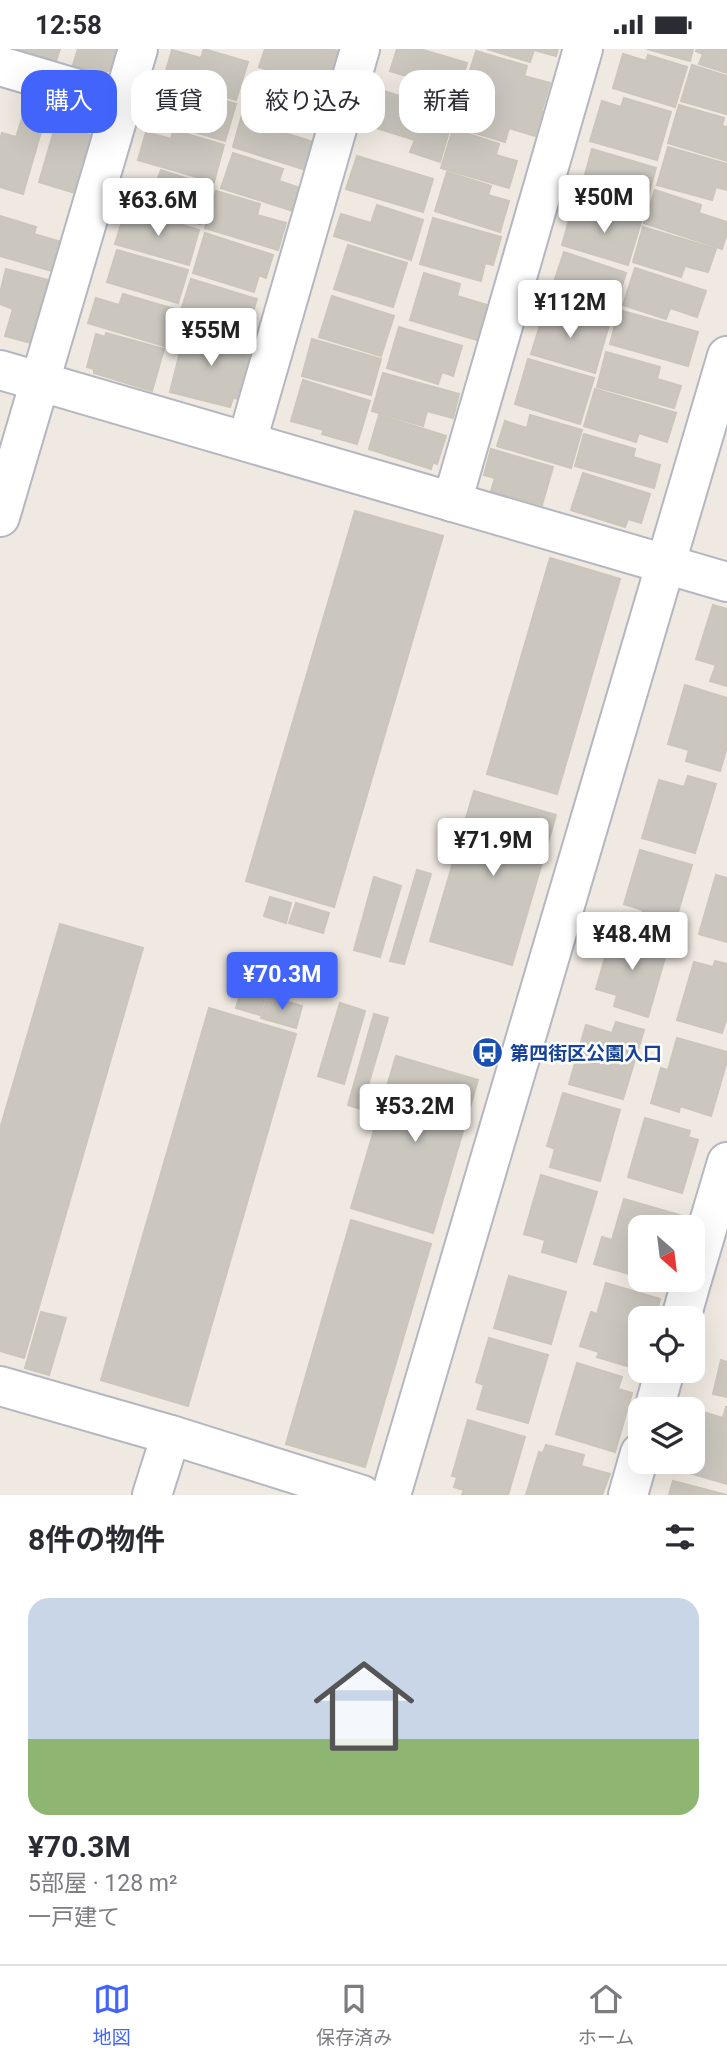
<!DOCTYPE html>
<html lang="ja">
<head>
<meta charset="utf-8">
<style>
	body { margin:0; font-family:Roboto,"Noto Sans JP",sans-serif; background:#f7f7f7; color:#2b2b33; height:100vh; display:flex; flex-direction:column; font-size:26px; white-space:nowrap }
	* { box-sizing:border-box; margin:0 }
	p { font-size:23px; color:#7c7c81 }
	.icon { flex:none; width:38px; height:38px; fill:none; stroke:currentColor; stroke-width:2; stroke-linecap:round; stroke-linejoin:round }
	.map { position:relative; height:1446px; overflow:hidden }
	.panel { display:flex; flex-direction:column; background:#fff; flex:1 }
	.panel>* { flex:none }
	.guide { position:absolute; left:21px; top:21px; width:686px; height:63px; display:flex; gap:14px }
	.needle { width:46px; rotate:152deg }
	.fabs { position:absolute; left:628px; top:1166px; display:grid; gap:14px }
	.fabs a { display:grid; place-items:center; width:77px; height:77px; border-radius:14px; background:#fff; box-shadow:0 7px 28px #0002; font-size:35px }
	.price { position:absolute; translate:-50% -60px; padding:0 16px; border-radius:7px; background:#fff; color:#222; font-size:23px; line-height:46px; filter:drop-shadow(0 2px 4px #0008) }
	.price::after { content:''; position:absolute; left:50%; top:42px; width:21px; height:16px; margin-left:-10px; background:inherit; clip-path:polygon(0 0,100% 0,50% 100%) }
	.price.selected { background:#4264fb; color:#fff }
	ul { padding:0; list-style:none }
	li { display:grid; align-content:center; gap:14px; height:371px; padding:0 28px }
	li span { display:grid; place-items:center; height:217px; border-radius:21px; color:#555 }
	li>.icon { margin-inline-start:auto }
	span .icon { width:126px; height:126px; fill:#fffc; stroke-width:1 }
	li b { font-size:30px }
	h2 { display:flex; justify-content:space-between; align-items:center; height:84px; padding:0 28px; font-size:30px }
	.chip { padding:0 24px; border-radius:21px; background:#fff; box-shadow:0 7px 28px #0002; font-size:24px; line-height:63px }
	.chip.selected { background:#4264fb; color:#fff }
	.status { display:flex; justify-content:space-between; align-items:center; height:49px; padding:0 35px; background:#fff; direction:ltr }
	.status svg { height:19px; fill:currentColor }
	.tab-bar { display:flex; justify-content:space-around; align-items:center; height:98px; border-top:2px solid #e1e1e2; background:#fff; font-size:19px; color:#7c7c81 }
	.tab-bar a { display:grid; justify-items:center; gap:4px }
	.tab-bar .selected { color:#4264fb }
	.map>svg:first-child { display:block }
	.building { fill:#cbc7bf; stroke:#cbc5ba; stroke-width:2 }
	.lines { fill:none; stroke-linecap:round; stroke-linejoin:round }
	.minor-casing { stroke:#b4b7c1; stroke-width:42 }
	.minor { stroke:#fff; stroke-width:38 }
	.labels { text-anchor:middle; stroke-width:5; stroke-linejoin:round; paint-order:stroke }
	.transit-label { font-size:19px; font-weight:bold; fill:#164399; stroke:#fff; text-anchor:start }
</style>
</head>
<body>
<div class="status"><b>12:58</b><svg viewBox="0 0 49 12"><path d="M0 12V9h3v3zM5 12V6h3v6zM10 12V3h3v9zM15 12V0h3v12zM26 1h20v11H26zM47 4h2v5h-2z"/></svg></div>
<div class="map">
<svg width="727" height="1446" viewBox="0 0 727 1446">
	<rect width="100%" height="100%" fill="#efe9e1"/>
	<!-- building -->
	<g class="building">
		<path d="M 17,0 L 60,0 L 56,12 Z"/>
		<path d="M 78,0 L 118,0 L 113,19 L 103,25 L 73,16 Z"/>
		<path d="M 204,0 L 248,13 L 236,51 L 164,29 L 172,1 L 201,9 Z"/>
		<path d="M 265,0 L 331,0 L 342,3 L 330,41 L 259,18 Z"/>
		<path d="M 397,0 L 420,0 L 467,14 L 454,57 L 415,46 L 420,31 L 390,22 Z"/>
		<path d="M 487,0 L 558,0 L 556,7 L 534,1 L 530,13 Z"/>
		<path d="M 647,0 L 693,0 L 690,12 Z"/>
		<path d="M 697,0 L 727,0 L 727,24 L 699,15 L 703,5 L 696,2 Z"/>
		<path d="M 476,2 L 527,17 L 524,27 L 550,34 L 542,61 L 465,38 Z"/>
		<path d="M 623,5 L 646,12 L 648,6 L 687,18 L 675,58 L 613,39 Z"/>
		<path d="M 692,16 L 727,27 L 726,65 L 681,52 Z"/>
		<path d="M 257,23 L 328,45 L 317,79 L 246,57 Z"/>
		<path d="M 463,39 L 542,63 L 535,87 L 509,79 L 505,93 L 452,77 Z"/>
		<path d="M 185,40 L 236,55 L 225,92 L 151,70 L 158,48 L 181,55 Z"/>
		<path d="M 381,41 L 454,65 L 440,113 L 410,103 L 415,91 L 370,77 Z"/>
		<path d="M 624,49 L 671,63 L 657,111 L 590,92 L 602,52 L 621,58 Z"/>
		<path d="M 27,55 L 47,62 L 23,145 L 0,138 L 0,90 L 2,84 L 16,88 Z"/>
		<path d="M 679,56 L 724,69 L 722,77 L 727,78 L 727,112 L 668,94 Z"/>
		<path d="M 243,62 L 284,74 L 281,83 L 317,94 L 309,122 L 233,98 Z"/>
		<path d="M 56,75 L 93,87 L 75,144 L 39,133 Z"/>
		<path d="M 453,80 L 499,95 L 496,106 L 517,112 L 509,139 L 441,119 Z"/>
		<path d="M 173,81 L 224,96 L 214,133 L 138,111 L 146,83 L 171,90 Z"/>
		<path d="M 668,98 L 727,115 L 727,141 L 716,138 L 712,151 L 657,136 Z"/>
		<path d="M 592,100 L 656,119 L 643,163 L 580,144 Z"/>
		<path d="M 233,104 L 283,120 L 279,132 L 303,140 L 296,163 L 221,139 Z"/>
		<path d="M 357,107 L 433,130 L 423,163 L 346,140 Z"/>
		<path d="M 161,121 L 212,138 L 200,175 L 126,151 L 134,130 L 155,137 Z"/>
		<path d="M 447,123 L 491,137 L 488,146 L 509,152 L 500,183 L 435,162 Z"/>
		<path d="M 655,141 L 701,156 L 699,164 L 727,173 L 727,184 L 722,200 L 644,174 Z"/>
		<path d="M 216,142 L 260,155 L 257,166 L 286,174 L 278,201 L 205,179 Z"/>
		<path d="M 377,156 L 423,171 L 411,211 L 334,187 L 341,165 L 371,174 Z"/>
		<path d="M 595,156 L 642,170 L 628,216 L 562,196 L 570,168 L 589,173 Z"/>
		<path d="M 124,166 L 147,173 L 149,166 L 199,181 L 189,216 L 115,195 Z"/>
		<path d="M 0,167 L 36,178 L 34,185 L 61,193 L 52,222 L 0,207 Z"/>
		<path d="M 433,169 L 501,188 L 493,216 L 485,214 L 481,232 L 420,215 Z"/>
		<path d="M 643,178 L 716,200 L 708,223 L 685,217 L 681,228 L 633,213 Z"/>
		<path d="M 205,184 L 273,206 L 266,229 L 259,226 L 254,243 L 193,224 Z"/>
		<path d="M 348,196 L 407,214 L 393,258 L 334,240 Z"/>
		<path d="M 117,201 L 188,221 L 178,254 L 107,233 Z"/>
		<path d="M 564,203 L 626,224 L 613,265 L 592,258 L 589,265 L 548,251 Z"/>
		<path d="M 635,219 L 706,242 L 697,268 L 670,259 L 666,270 L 623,256 Z"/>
		<path d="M 6,220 L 48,231 L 31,294 L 5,287 L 13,260 L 0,255 L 0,244 Z"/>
		<path d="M 424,224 L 460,235 L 457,247 L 487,256 L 477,291 L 410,271 Z"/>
		<path d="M 191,230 L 257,250 L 244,290 L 178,271 Z"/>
		<path d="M 123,245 L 178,261 L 167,298 L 88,274 L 96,249 L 119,256 Z"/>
		<path d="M 332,247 L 394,267 L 381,307 L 319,288 Z"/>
		<path d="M 546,257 L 609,276 L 595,324 L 531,305 Z"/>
		<path d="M 619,261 L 698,283 L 688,317 L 610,295 Z"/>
		<path d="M 399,278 L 462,297 L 453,327 L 442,323 L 438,335 L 387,319 Z"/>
		<path d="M 186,279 L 254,297 L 240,350 L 233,349 L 230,358 L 170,343 Z"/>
		<path d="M 106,284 L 164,300 L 152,342 L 94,324 L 94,320 L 87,318 L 96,285 L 105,288 Z"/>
		<path d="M 312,290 L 381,310 L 371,346 L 302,327 Z"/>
		<path d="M 606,303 L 660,318 L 657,330 L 681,337 L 674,359 L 597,338 Z"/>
		<path d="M 528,310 L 594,329 L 580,375 L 515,355 Z"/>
		<path d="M 383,324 L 459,345 L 453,369 L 427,362 L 423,377 L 372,362 Z"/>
		<path d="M 303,331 L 370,352 L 357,395 L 322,385 L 324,381 L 291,372 Z"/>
		<path d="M 595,340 L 676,364 L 667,393 L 639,384 L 636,393 L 584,377 Z"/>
		<path d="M 379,366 L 446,387 L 437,415 L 433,413 L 431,420 L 369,400 Z"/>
		<path d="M 530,366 L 582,381 L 571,419 L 497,397 L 505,372 L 527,379 Z"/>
		<path d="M 584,385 L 635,400 L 633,408 L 660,416 L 654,439 L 575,417 Z"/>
		<path d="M 491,400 L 553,418 L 542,456 L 491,442 L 495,429 L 484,426 Z"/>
		<path d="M 583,424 L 650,445 L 641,474 L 628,470 L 625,478 L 571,461 Z"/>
		<path d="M 355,462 L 443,487 L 334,858 L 246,832 Z"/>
		<path d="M 550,509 L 620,530 L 557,745 L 487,725 Z"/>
		<path d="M 713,556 L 727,560 L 727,637 L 710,632 L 716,616 L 696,610 Z"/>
		<path d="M 685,636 L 727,649 L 727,698 L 720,722 L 686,712 L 689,701 L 668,695 Z"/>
		<path d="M 688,727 L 716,735 L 695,804 L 642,789 L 659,731 L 684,738 Z"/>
		<path d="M 474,742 L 556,766 L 512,916 L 430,892 Z"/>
		<path d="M 640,801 L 692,816 L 671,887 L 639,877 L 643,861 L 624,855 Z"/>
		<path d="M 417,821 L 431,825 L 404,915 L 390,912 Z"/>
		<path d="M 716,826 L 727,829 L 727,893 L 699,885 Z"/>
		<path d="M 374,828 L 401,837 L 380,908 L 354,901 Z"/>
		<path d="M 270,848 L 291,854 L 286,874 L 264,867 Z"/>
		<path d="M 296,854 L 329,864 L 323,884 L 289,874 Z"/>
		<path d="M 60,875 L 143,899 L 24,1309 L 0,1302 L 0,1080 Z"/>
		<path d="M 613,881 L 668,898 L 648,968 L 614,957 L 617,946 L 596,940 Z"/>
		<path d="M 715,912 L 727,915 L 727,968 L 722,984 L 677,971 L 694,913 L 713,918 Z"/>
		<path d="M 242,939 L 266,946 L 260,966 L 236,959 Z"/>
		<path d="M 268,947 L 302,957 L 296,979 L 261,969 Z"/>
		<path d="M 340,954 L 365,962 L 344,1035 L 318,1027 Z"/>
		<path d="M 209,959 L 296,985 L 188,1357 L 101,1331 Z"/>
		<path d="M 374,965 L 388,969 L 361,1060 L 348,1056 Z"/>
		<path d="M 616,973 L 644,981 L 623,1050 L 569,1035 L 586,976 L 612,984 Z"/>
		<path d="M 677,989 L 727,1003 L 727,1012 L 711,1067 L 680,1057 L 679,1063 L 651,1054 L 661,1019 L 668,1021 Z"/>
		<path d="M 396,1007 L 478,1031 L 433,1184 L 351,1159 Z"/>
		<path d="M 563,1044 L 620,1061 L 600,1132 L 550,1118 L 555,1100 L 547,1097 Z"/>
		<path d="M 645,1069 L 690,1082 L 688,1088 L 698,1091 L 682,1144 L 628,1128 Z"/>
		<path d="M 541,1126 L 597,1143 L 576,1213 L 542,1203 L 545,1191 L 524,1185 Z"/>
		<path d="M 624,1150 L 686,1168 L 683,1178 L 640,1178 L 640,1228 L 594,1215 L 602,1188 L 612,1191 Z"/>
		<path d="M 351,1171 L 431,1195 L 365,1418 L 286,1395 Z"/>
		<path d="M 509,1227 L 566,1243 L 551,1295 L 494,1279 Z"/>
		<path d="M 606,1234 L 660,1250 L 655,1269 L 640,1269 L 640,1321 L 597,1308 L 599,1303 L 580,1297 L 591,1263 L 597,1265 Z"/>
		<path d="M 41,1263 L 66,1269 L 49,1326 L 25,1319 Z"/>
		<path d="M 489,1289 L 548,1306 L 528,1374 L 477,1360 L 484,1336 L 476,1333 Z"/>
		<path d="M 721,1311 L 727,1313 L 727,1348 L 713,1345 Z"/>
		<path d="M 577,1314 L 622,1328 L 618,1340 L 632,1344 L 615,1403 L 556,1385 Z"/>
		<path d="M 726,1358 L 727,1358 L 727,1435 L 686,1423 L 689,1412 L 693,1412 L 693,1399 L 703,1363 L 723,1369 Z"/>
		<path d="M 468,1371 L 525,1388 L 508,1446 L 462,1446 L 464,1441 L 454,1438 L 457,1428 L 452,1427 Z"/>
		<path d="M 546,1396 L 584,1406 L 581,1417 L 610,1425 L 602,1446 L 526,1446 L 539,1403 L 543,1404 Z"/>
		<path d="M 673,1432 L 727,1446 L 669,1446 Z"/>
	</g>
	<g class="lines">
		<defs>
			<g id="minor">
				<path d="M 0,17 L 122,53"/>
				<path d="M 0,321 L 727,533"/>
				<path d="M 247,392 L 360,0"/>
				<path d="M 452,453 L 583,0"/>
				<path d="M 0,468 L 138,0"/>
				<path d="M 693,1227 L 727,1113"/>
				<path d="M 681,1269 L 692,1230"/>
				<path d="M 0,1337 L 171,1386 L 362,1446"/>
				<path d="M 654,1360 L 665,1321"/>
				<path d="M 152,1446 L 171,1386"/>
				<path d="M 391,1446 L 727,307"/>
				<path d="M 628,1446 L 640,1404"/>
			</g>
		</defs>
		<!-- minor casing -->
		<use href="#minor" class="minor-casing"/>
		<!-- minor -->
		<use href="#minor" class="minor"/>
	</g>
	<!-- icons -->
	<defs>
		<symbol id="bus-disc" viewBox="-11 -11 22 22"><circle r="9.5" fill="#1a4fb4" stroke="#fff"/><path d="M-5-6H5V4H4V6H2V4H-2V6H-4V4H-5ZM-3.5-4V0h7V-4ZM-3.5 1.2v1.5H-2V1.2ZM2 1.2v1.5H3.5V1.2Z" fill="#fff"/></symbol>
	</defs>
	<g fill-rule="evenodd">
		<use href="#bus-disc" x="470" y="986" width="35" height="35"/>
	</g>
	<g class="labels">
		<!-- transit labels -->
		<g class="transit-label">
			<text x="510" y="1011">第四街区公園入口</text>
		</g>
	</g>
</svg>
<div class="fabs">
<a><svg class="needle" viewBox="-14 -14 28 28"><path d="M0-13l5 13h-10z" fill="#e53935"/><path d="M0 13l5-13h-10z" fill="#7c7c81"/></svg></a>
<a><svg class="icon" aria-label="locate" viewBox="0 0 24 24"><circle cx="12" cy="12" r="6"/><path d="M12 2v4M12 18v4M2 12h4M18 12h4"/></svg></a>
<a><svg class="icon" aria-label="layers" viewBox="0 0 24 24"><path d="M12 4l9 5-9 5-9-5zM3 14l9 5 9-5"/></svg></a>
</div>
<b class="price" style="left:604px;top:186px">¥50M</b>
<b class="price" style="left:158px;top:189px">¥63.6M</b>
<b class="price" style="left:570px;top:291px">¥112M</b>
<b class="price" style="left:211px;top:319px">¥55M</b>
<b class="price" style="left:493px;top:829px">¥71.9M</b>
<b class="price" style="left:632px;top:923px">¥48.4M</b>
<b class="price selected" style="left:282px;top:963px">¥70.3M</b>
<b class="price" style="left:415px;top:1095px">¥53.2M</b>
<div class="guide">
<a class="chip selected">購入</a>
<a class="chip">賃貸</a>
<a class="chip">絞り込み</a>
<a class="chip">新着</a>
</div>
</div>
<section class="panel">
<h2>8件の物件<svg class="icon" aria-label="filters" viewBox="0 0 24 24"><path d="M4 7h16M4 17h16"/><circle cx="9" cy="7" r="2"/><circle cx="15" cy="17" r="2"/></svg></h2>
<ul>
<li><span style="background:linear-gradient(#c9d6e8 65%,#8fb573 0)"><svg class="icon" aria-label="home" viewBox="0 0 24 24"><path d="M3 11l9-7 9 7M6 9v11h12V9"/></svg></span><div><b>¥70.3M</b><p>5部屋 · 128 m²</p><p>一戸建て</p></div></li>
</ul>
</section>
<nav class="tab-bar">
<a class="selected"><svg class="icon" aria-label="map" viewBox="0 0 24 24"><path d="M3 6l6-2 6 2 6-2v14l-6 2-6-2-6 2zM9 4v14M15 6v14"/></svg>地図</a>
<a><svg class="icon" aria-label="saved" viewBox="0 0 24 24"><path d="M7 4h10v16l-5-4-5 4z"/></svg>保存済み</a>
<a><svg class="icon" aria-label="home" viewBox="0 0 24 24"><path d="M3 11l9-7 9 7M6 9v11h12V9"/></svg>ホーム</a>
</nav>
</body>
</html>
